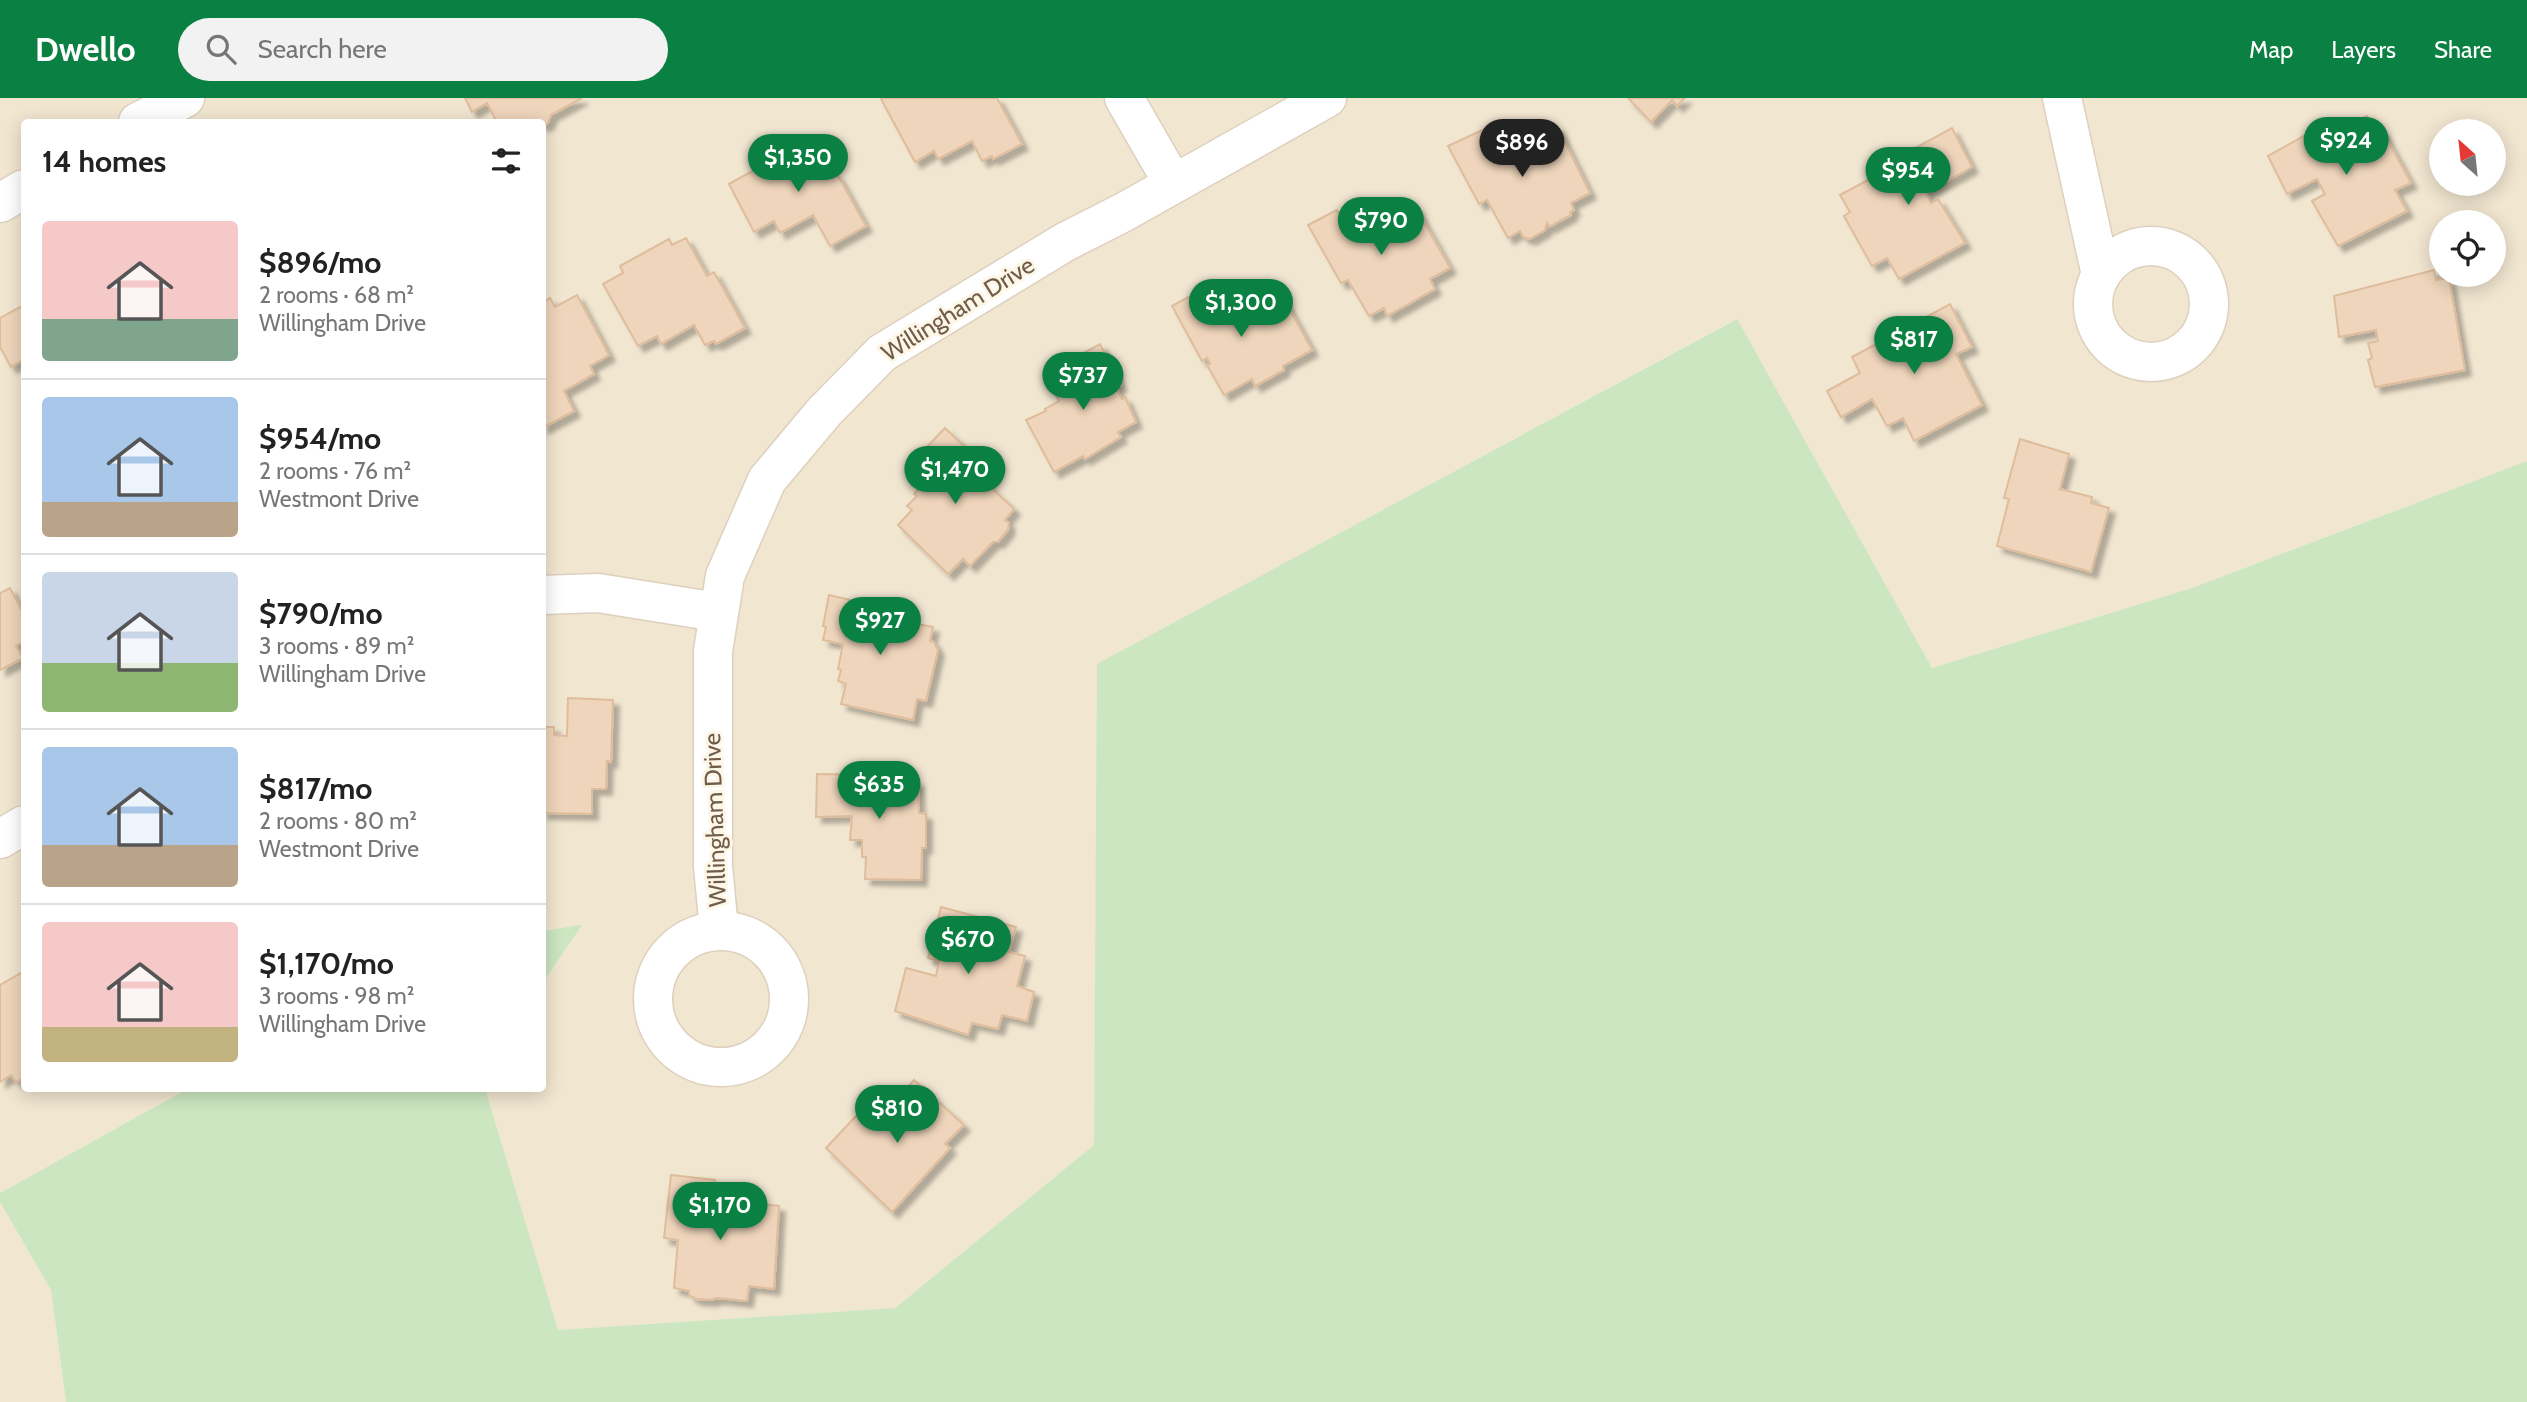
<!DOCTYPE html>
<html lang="en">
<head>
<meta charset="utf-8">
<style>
	body { margin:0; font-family:Cabin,sans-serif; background:#f2f2f2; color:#222; height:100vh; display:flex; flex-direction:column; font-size:26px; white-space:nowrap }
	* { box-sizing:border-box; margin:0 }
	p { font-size:23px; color:#767676 }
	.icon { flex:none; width:38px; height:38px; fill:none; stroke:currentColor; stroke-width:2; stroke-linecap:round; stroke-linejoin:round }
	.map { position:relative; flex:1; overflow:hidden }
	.side { position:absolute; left:21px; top:21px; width:525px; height:973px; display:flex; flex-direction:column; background:#fff; border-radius:7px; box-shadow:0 4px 18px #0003 }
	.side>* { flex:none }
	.needle { width:46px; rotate:333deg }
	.tools { position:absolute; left:2429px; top:21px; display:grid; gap:14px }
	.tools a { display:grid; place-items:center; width:77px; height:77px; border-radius:50%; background:#fff; box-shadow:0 4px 18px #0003; font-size:35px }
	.price { position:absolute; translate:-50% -60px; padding:0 16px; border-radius:24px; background:#0b8043; color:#fff; font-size:23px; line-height:46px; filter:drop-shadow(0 2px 4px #0008) }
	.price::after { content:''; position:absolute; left:50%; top:42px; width:21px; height:16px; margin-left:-10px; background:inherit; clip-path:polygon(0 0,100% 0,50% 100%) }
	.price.active { background:#222; color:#fff }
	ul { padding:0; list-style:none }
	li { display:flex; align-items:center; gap:21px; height:175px; padding:0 21px }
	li+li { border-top:2px solid #e0e0e0 }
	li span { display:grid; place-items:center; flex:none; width:196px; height:140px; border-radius:7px; color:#555 }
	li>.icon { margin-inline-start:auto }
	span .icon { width:84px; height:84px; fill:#fffc; stroke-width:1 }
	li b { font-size:30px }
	h2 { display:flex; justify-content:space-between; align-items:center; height:84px; padding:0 21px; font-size:30px }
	header { display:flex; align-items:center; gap:42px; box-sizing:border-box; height:98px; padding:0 35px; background:#0b8043; color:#fff }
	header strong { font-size:33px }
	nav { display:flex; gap:38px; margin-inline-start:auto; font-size:24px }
	.search { width:490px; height:63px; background:#f2f2f2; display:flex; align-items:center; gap:18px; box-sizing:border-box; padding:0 24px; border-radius:38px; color:#767676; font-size:26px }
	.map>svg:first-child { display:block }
	.residential { fill:#f1e6d0; fill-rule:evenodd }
	.green { fill:#cce6c1 }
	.building { fill:#eed5bb; stroke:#dfbd9c; stroke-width:2; filter:url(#shadow) }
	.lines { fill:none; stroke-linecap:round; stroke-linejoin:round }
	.street-casing { stroke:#ded0be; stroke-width:41 }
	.street { stroke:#fff; stroke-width:38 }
	.labels { text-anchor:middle; stroke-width:6; stroke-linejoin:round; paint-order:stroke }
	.street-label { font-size:24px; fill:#705c4a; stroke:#fef7e7 }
</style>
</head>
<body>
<header>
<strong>Dwello</strong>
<div class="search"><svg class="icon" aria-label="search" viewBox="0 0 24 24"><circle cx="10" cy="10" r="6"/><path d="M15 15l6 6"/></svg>Search here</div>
<nav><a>Map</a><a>Layers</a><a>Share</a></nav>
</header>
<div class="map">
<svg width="2527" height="1304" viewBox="0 0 2527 1304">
	<defs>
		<filter id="shadow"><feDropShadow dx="6" dy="6" stdDeviation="2" flood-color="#0004"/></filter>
	</defs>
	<rect width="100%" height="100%" fill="#faf3e1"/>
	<!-- residential -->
	<g class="residential">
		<path d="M 0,0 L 2527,0 L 2527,363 L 2192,490 L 1932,570 L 1736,221 L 1098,566 L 1094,1047 L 895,1210 L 558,1232 L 480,991 L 542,990 L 542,24 L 24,24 L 24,990 L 187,991 L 0,1095 ZM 2441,33 L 2494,33 L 2494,86 L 2441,86 ZM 2441,124 L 2494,124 L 2494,177 L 2441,177 Z"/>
		<path d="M 0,1104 L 51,1192 L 66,1304 L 0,1304 Z"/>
	</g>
	<!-- green -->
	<g class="green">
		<path d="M 1737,221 L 1932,570 L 2192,490 L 2527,363 L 2527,1304 L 66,1304 L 51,1192 L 0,1104 L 0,1095 L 187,991 L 485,991 L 558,1232 L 895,1210 L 1094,1047 L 1097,566 Z"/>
		<path d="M 582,827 L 543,884 L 543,833 Z"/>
	</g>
	<!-- building -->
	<g class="building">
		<path d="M 465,0 L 582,0 L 551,17 L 548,25 L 542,28 L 542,24 L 497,24 L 487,5 L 472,14 Z"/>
		<path d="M 882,0 L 997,0 L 1022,46 L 993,61 L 992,58 L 982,63 L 972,43 L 938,61 L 934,53 L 915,64 L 881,1 Z"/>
		<path d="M 1628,0 L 1685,0 L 1677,8 L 1672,2 L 1651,24 Z"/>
		<path d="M 2367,18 L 2376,35 L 2382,32 L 2411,85 L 2395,92 L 2407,113 L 2338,148 L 2312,103 L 2325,96 L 2317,81 L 2287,96 L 2268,58 L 2320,29 L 2326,39 Z"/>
		<path d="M 1491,28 L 1502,49 L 1535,33 L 1538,38 L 1557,28 L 1590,95 L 1571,105 L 1574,112 L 1570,114 L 1571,117 L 1549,129 L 1547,125 L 1545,132 L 1530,141 L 1523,139 L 1520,133 L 1508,140 L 1487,102 L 1479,106 L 1448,48 Z"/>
		<path d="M 1952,30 L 1972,69 L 1926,95 L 1931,105 L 1938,101 L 1965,145 L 1899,181 L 1887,160 L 1872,168 L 1844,118 L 1850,114 L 1840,97 L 1900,65 L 1897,60 Z"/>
		<path d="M 814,42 L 834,78 L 837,76 L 866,128 L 830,148 L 813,117 L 780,135 L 774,123 L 754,134 L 729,86 L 758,70 L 756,66 L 785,50 L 788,57 Z"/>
		<path d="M 1351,108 L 1362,128 L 1392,113 L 1396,121 L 1416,110 L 1450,170 L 1430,181 L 1435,191 L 1387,218 L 1384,210 L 1369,218 L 1348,182 L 1341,185 L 1308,127 L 1337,112 L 1338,115 Z"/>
		<path d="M 686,140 L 707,178 L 714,174 L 745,230 L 716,246 L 714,243 L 705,247 L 694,227 L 661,246 L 657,238 L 638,248 L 603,186 L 623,175 L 620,168 L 669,141 L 672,147 Z"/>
		<path d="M 2434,172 L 2436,182 L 2449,180 L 2465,272 L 2375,289 L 2368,262 L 2372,260 L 2368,245 L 2378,243 L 2376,232 L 2339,239 L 2334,198 Z"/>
		<path d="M 1209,188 L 1227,219 L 1258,202 L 1264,213 L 1285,203 L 1312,252 L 1283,268 L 1284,272 L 1255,288 L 1252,281 L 1224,297 L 1207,267 L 1210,266 L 1207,260 L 1202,263 L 1172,208 Z"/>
		<path d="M 577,197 L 609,257 L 590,268 L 594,276 L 564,293 L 574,313 L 542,330 L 542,205 L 550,200 L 555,209 Z"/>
		<path d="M 1950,206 L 1972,249 L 1956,256 L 1982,307 L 1914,343 L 1903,320 L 1887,328 L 1872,301 L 1841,319 L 1827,293 L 1860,275 L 1852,259 Z"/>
		<path d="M 20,209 L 24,214 L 24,261 L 11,269 L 0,249 L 0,220 Z"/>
		<path d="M 1100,246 L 1121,287 L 1116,290 L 1122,301 L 1125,299 L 1136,324 L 1118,334 L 1121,339 L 1085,361 L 1083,358 L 1054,374 L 1026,322 L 1046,313 L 1045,311 L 1059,303 L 1054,294 L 1072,283 L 1063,266 Z"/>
		<path d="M 945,330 L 991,374 L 984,383 L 1014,411 L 1005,422 L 1009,425 L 1008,432 L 998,444 L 993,444 L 970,468 L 963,461 L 948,476 L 898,427 L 912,412 L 907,408 L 917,398 L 914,396 L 930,379 L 916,365 L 926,356 L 923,353 Z"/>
		<path d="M 2020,341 L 2069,356 L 2060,391 L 2092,399 L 2091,405 L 2109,410 L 2091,474 L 1997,448 L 2009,401 L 2004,400 Z"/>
		<path d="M 10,490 L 24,517 L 24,543 L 16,548 L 23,560 L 0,572 L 0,495 Z"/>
		<path d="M 829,497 L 893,512 L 892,521 L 933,529 L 930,543 L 934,544 L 938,552 L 926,603 L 917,601 L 913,622 L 841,606 L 846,586 L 838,583 L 841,572 L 838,571 L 843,546 L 823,542 L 826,529 L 823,528 Z"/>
		<path d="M 568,600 L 613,602 L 611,664 L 607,663 L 606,691 L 592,691 L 592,716 L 542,715 L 542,629 L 554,629 L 554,637 L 567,638 Z"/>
		<path d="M 817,676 L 879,677 L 878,683 L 896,683 L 896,678 L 908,678 L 908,683 L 918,683 L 919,715 L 926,716 L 926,750 L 922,750 L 921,782 L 865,781 L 866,759 L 862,759 L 862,742 L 850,742 L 852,718 L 816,719 Z"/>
		<path d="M 941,809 L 1016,829 L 1009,854 L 1025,858 L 1017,888 L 1034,894 L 1027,923 L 1002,917 L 998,931 L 972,925 L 968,937 L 895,913 L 906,870 L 936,878 L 939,863 L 928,860 Z"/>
		<path d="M 21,875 L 24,881 L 24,979 L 16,984 L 11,977 L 0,984 L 0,887 Z"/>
		<path d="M 914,982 L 964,1027 L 945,1046 L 950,1050 L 892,1114 L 826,1050 L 857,1017 L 871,1030 Z"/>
		<path d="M 671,1077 L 715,1082 L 712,1111 L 728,1114 L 730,1103 L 779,1108 L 774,1191 L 749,1188 L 747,1203 L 717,1200 L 711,1202 L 696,1201 L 689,1197 L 689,1193 L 674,1190 L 678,1142 L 664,1140 Z"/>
	</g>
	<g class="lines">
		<defs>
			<g id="street">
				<path d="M 1124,0 L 1173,85"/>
				<path d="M 2062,0 L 2101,177"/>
				<path d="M 138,24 L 185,0"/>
				<path d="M 0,105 L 24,91"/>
				<circle cx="2151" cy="206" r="58"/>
				<path d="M 542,497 L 598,495 L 717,514"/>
				<path d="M 0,741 L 24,727"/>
				<path d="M 719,832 L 713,768 L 713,553 L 725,478 L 767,382 L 824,314 L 882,255 L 1065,144 L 1124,114 L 1327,0"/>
				<circle cx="721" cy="901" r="68"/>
			</g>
		</defs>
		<!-- street casing -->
		<use href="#street" class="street-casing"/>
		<!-- street -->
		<use href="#street" class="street"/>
	</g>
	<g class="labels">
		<!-- street labels -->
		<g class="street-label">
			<text transform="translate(958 211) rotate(-32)" y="8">Willingham Drive</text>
			<text transform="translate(715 722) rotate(-92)" y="8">Willingham Drive</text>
		</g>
	</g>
</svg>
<div class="tools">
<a><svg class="needle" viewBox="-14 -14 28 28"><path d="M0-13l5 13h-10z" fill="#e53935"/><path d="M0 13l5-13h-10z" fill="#767676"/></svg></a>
<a><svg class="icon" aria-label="locate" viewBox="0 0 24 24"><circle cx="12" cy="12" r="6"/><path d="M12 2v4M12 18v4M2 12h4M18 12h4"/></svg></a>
</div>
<b class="price" style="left:2346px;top:79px">$924</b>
<b class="price active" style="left:1522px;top:81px">$896</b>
<b class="price" style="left:798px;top:96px">$1,350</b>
<b class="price" style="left:1908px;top:109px">$954</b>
<b class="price" style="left:1381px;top:159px">$790</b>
<b class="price" style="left:1241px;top:241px">$1,300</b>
<b class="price" style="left:1914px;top:278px">$817</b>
<b class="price" style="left:1083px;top:314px">$737</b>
<b class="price" style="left:955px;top:408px">$1,470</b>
<b class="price" style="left:880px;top:559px">$927</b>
<b class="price" style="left:879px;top:723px">$635</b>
<b class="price" style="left:968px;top:878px">$670</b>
<b class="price" style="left:897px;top:1047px">$810</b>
<b class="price" style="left:720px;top:1144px">$1,170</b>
<section class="side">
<h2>14 homes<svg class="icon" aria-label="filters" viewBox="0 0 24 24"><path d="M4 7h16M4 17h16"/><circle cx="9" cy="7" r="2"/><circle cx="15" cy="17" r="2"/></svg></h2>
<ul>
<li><span style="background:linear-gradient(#f6c9c9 70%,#7fa58c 0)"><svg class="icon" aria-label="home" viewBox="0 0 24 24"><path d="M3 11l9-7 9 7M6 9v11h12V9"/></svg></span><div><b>$896/mo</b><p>2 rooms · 68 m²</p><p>Willingham Drive</p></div></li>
<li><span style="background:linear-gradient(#a9c7e8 75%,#b9a48a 0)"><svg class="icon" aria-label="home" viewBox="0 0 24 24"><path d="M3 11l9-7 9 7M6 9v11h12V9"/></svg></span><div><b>$954/mo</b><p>2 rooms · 76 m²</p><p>Westmont Drive</p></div></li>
<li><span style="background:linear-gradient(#c9d6e8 65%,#8fb573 0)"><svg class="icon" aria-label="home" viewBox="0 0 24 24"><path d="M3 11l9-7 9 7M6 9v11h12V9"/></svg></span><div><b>$790/mo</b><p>3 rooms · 89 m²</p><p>Willingham Drive</p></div></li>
<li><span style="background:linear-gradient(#a9c7e8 70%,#b9a48a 0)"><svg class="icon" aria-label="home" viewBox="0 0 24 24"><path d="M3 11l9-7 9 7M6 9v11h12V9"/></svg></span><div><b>$817/mo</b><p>2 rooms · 80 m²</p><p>Westmont Drive</p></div></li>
<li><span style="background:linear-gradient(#f6c9c9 75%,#c2b280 0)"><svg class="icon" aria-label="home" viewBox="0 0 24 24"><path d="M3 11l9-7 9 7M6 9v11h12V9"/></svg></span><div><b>$1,170/mo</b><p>3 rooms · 98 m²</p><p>Willingham Drive</p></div></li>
</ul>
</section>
</div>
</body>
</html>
